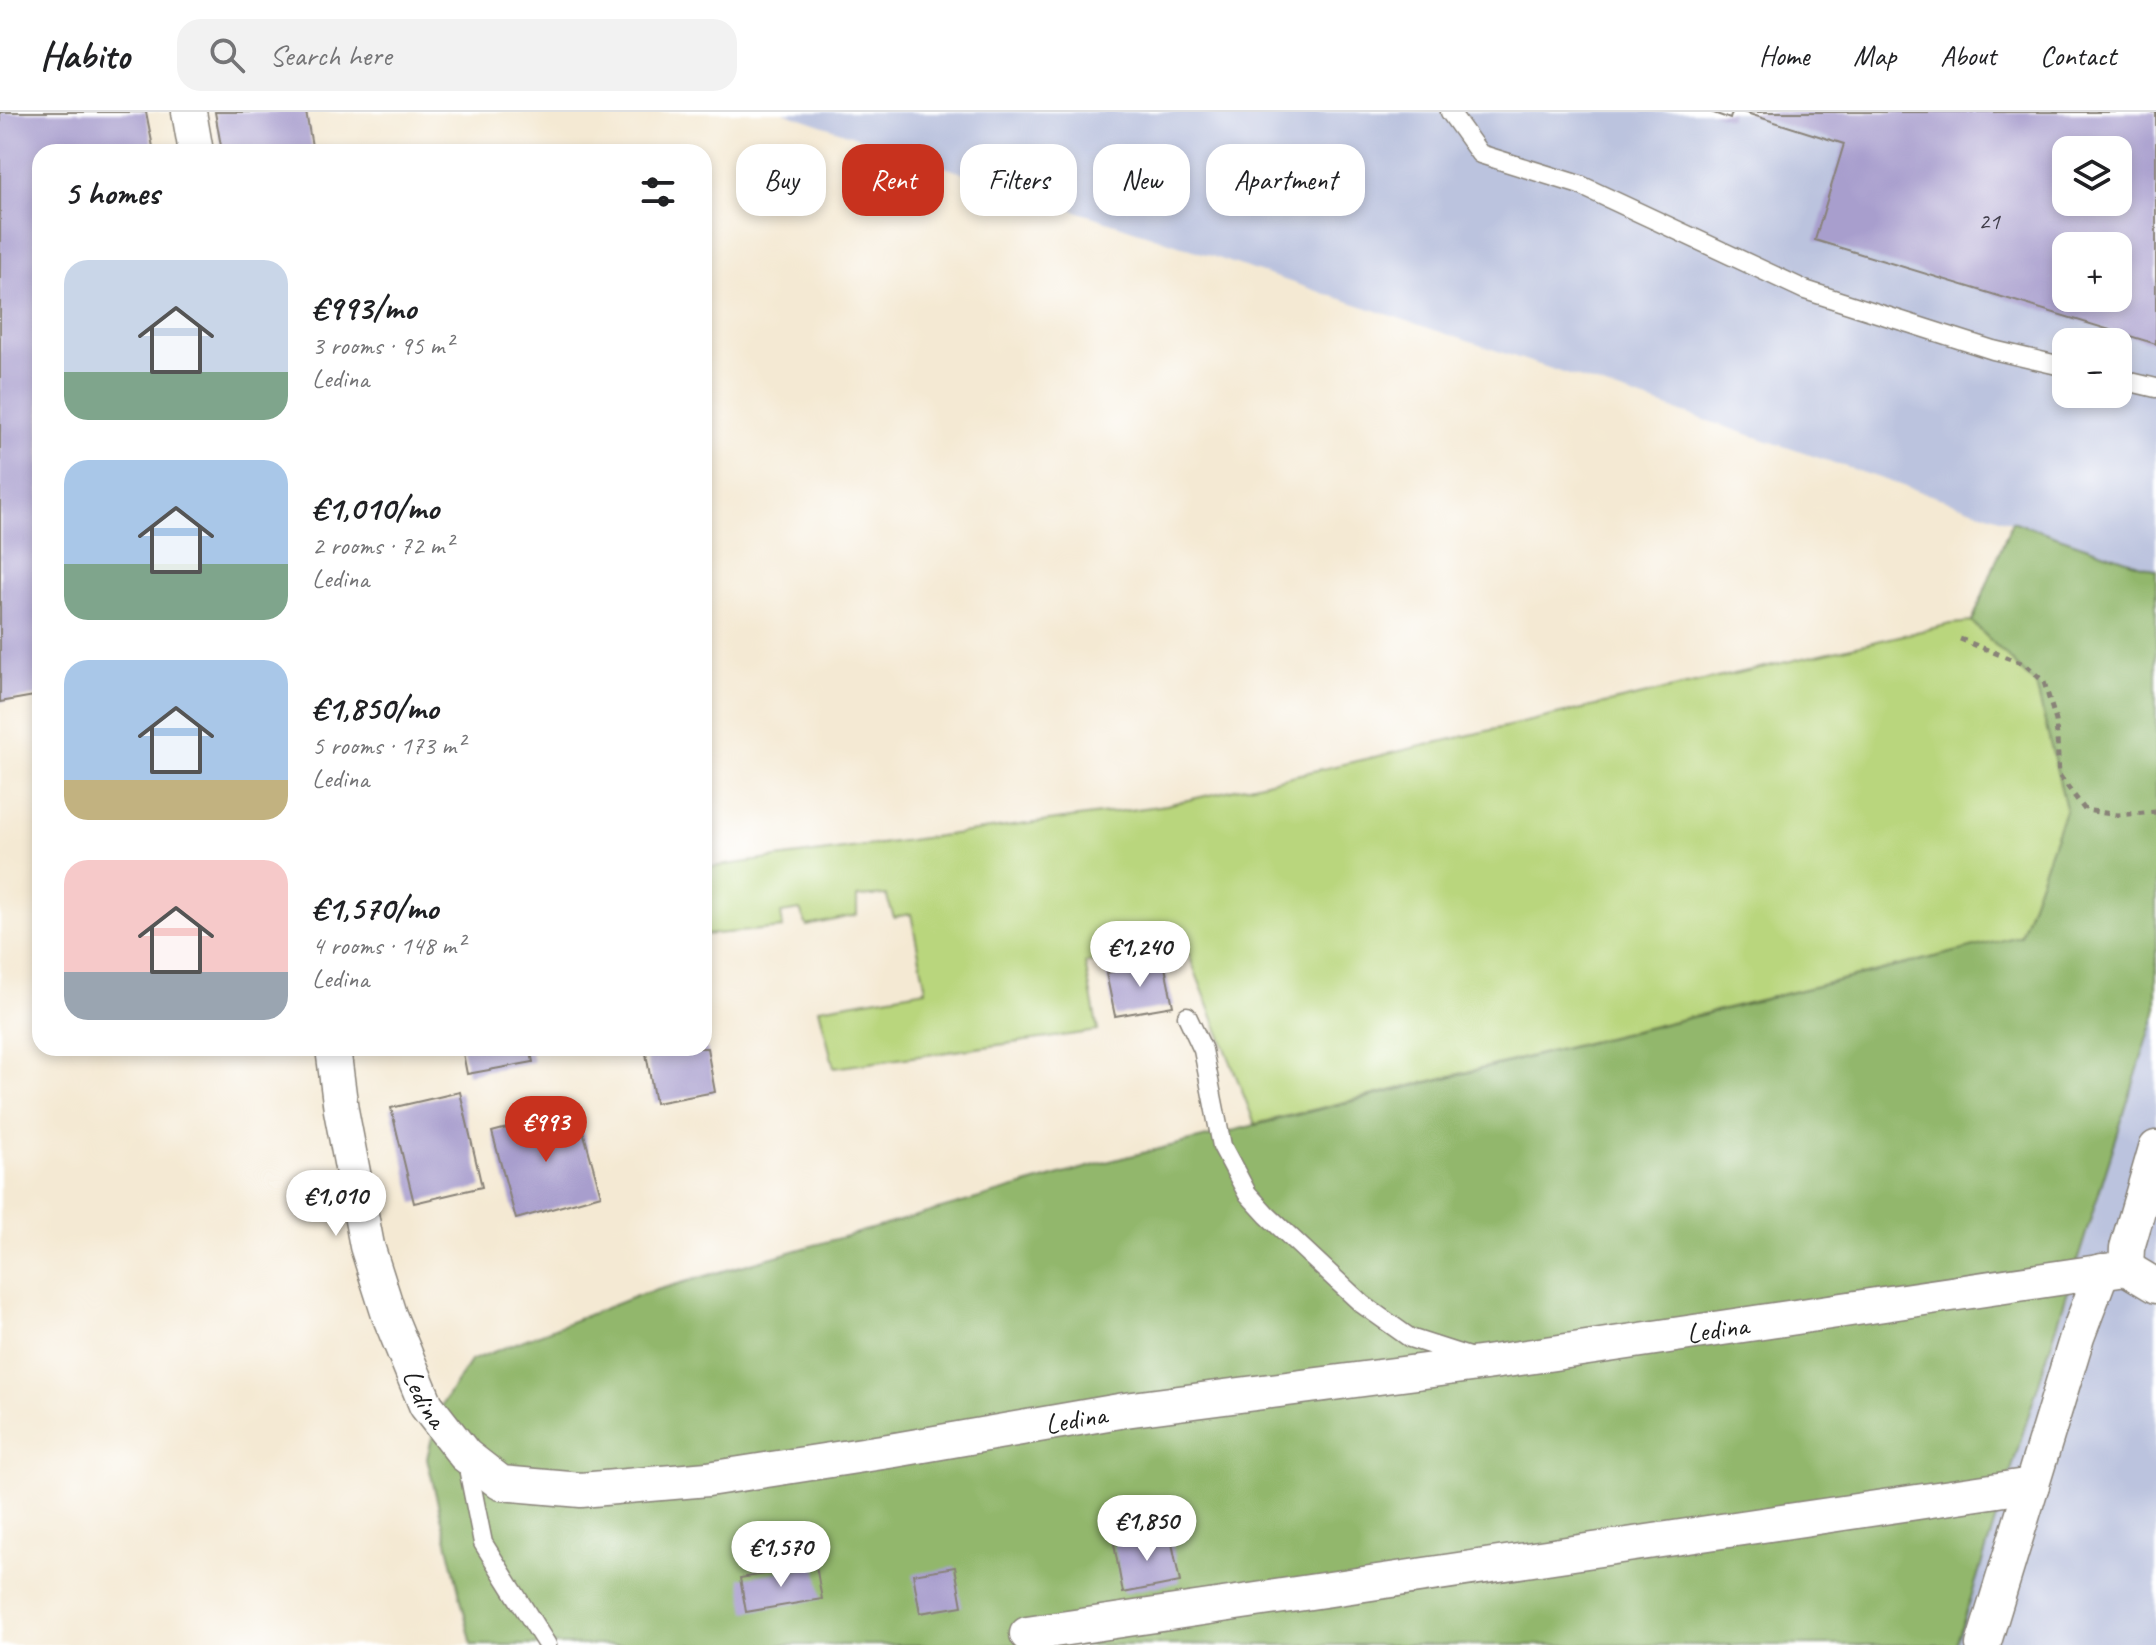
<!DOCTYPE html>
<html lang="en">
<head>
<meta charset="utf-8">
<style>
	body { margin:0; font-family:Caveat,sans-serif; background:#f2f2f2; color:#202124; height:100vh; display:flex; flex-direction:column; font-size:30px; white-space:nowrap }
	* { box-sizing:border-box; margin:0 }
	p { font-size:26px; color:#757577 }
	.icon { flex:none; width:44px; height:44px; fill:none; stroke:currentColor; stroke-width:2; stroke-linecap:round; stroke-linejoin:round }
	.map { position:relative; flex:1; overflow:hidden }
	.details { position:absolute; left:32px; top:32px; width:680px; height:912px; display:flex; flex-direction:column; background:#fff; border-radius:24px; box-shadow:0 4px 12px #0003 }
	.details>* { flex:none }
	.hud { position:absolute; left:736px; top:32px; width:760px; height:72px; display:flex; gap:16px }
	.controls { position:absolute; left:2052px; top:24px; display:grid; gap:16px }
	.controls a { display:grid; place-items:center; width:80px; height:80px; border-radius:16px; background:#fff; box-shadow:0 4px 12px #0003; font-size:40px }
	.price { position:absolute; translate:-50% -68px; padding:0 18px; border-radius:28px; background:#fff; color:#222; font-size:26px; line-height:52px; filter:drop-shadow(0 2px 4px #0008) }
	.price::after { content:''; position:absolute; left:50%; top:48px; width:24px; height:18px; margin-left:-12px; background:inherit; clip-path:polygon(0 0,100% 0,50% 100%) }
	.price.current { background:#c8321e; color:#fff }
	ul { padding:0; list-style:none }
	li { display:flex; align-items:center; gap:24px; height:200px; padding:0 32px }
	li span { display:grid; place-items:center; flex:none; width:224px; height:160px; border-radius:24px; color:#555 }
	li>.icon { margin-inline-start:auto }
	span .icon { width:96px; height:96px; fill:#fffc; stroke-width:1 }
	li b { font-size:34px }
	h2 { display:flex; justify-content:space-between; align-items:center; height:96px; padding:0 32px; font-size:34px }
	.chip { padding:0 28px; border-radius:24px; background:#fff; box-shadow:0 4px 12px #0003; font-size:28px; line-height:72px }
	.chip.current { background:#c8321e; color:#fff }
	header { display:flex; align-items:center; gap:48px; box-sizing:border-box; height:112px; padding:0 40px; background:#fff; border-bottom:2px solid #e0e0e0 }
	header strong { font-size:38px }
	nav { display:flex; gap:44px; margin-inline-start:auto; font-size:28px }
	.search { width:560px; height:72px; background:#f2f2f2; display:flex; align-items:center; gap:20px; box-sizing:border-box; padding:0 28px; border-radius:24px; color:#757577; font-size:30px }
	.map>svg:first-child { display:block }
	.industrial { fill:#bbc3de; fill-rule:evenodd }
	.green { fill:#b9d67d; stroke:#6a794c; stroke-width:2 }
	.forest { fill:#92b76c; stroke:#576a44; stroke-width:2 }
	.building { fill:#a89ecd; fill-rule:evenodd }
	.lines { fill:none; stroke-linecap:round; stroke-linejoin:round }
	.service-casing { stroke:#888278; stroke-width:21 }
	.minor-casing { stroke:#888278; stroke-width:37 }
	.path { stroke:#888278; stroke-width:5; stroke-dasharray:6 6; stroke-linecap:butt }
	.service { stroke:#fff; stroke-width:18 }
	.minor { stroke:#fff; stroke-width:34 }
	.labels { text-anchor:middle; stroke-width:6; stroke-linejoin:round; paint-order:stroke }
	.number-label { font-size:24px; fill:#3f3c48 }
	.street-label { font-size:28px; fill:#1c1c1c; stroke:#fff }
</style>
</head>
<body>
<header>
<strong>Habito</strong>
<div class="search"><svg class="icon" aria-label="search" viewBox="0 0 24 24"><circle cx="10" cy="10" r="6"/><path d="M15 15l6 6"/></svg>Search here</div>
<nav><a>Home</a><a>Map</a><a>About</a><a>Contact</a></nav>
</header>
<div class="map">
<svg width="2156" height="1533" viewBox="0 0 2156 1533">
	<rect width="100%" height="100%" fill="#fff"/>
	<filter id="ink" filterUnits="userSpaceOnUse"><feTurbulence type="fractalNoise" baseFrequency=".0125" numOctaves="2"/><feDisplacementMap in="SourceGraphic" scale="16" xChannelSelector="R" yChannelSelector="G"/><feConvolveMatrix kernelMatrix="1 2 1 2 8 2 1 2 1" color-interpolation-filters="sRGB"/></filter>
	<filter id="wash" filterUnits="userSpaceOnUse"><feTurbulence type="fractalNoise" baseFrequency=".006" numOctaves="4" result="noise"/><feDisplacementMap in="SourceGraphic" scale="32" xChannelSelector="R" yChannelSelector="G"/><feGaussianBlur stdDeviation="1.8" result="paint"/><feColorMatrix in="noise" values="0 0 0 0 0 0 0 0 0 0 0 0 0 0 0 0 0 1.4 0 .05"/><feComposite in="paint" operator="in"/></filter>
	<g filter="url(#wash)">
		<rect width="100%" height="100%" fill="#f4e9d3"/>
		<!-- industrial -->
		<g class="industrial">
			<path d="M 783,0 L 2156,0 L 2156,458 L 974,65 ZM 2066,38 L 2118,38 L 2118,90 L 2066,90 ZM 2066,134 L 2118,134 L 2118,186 L 2066,186 ZM 2066,230 L 2118,230 L 2118,282 L 2066,282 Z"/>
			<path d="M 2156,900 L 2156,1533 L 1956,1533 L 2063,1199 Z"/>
		</g>
		<!-- green -->
		<path class="green" d="M 1972,510 L 2036,573 L 2066,696 L 2020,824 L 1255,1012 L 1188,841 L 1085,851 L 1098,919 L 834,956 L 819,896 L 926,878 L 911,802 L 894,805 L 886,783 L 857,785 L 857,803 L 807,814 L 800,798 L 781,801 L 783,816 L 704,823 L 704,756 L 1166,693 L 1951,512 Z"/>
		<!-- forest -->
		<path class="forest" d="M 2012,409 L 2156,458 L 2156,900 L 1956,1533 L 472,1533 L 427,1346 L 439,1297 L 470,1249 L 639,1183 L 1106,1050 L 2020,824 L 2066,696 L 2036,573 L 1972,510 Z"/>
		<g id="blocks">
			<!-- building -->
			<g class="building">
				<path d="M 0,0 L 146,0 L 154,40 L 40,40 L 40,583 L 0,590 Z"/>
				<path d="M 215,0 L 306,0 L 313,40 L 222,40 Z"/>
				<path d="M 1711,0 L 1732,0 L 1730,7 Z"/>
				<path d="M 1743,0 L 2156,0 L 2156,232 L 1815,128 L 1844,32 ZM 2066,38 L 2118,38 L 2118,90 L 2066,90 ZM 2066,134 L 2118,134 L 2118,186 L 2066,186 Z"/>
				<path d="M 1164,850 L 1173,894 L 1115,904 L 1106,861 Z"/>
				<path d="M 462,936 L 530,936 L 533,950 L 467,962 Z"/>
				<path d="M 645,936 L 707,936 L 715,980 L 655,991 Z"/>
				<path d="M 460,980 L 482,1075 L 414,1091 L 391,996 Z"/>
				<path d="M 577,997 L 601,1083 L 516,1107 L 492,1020 Z"/>
				<path d="M 1170,1421 L 1180,1470 L 1123,1481 L 1114,1432 Z"/>
				<path d="M 816,1454 L 822,1487 L 746,1500 L 740,1466 Z"/>
				<path d="M 955,1455 L 962,1494 L 920,1501 L 913,1462 Z"/>
			</g>
		</g>
	</g>
	<g filter="url(#ink)">
		<use href="#blocks" fill-opacity="0" stroke="#888278" stroke-width="2"/>
		<g class="lines">
			<defs>
				<g id="service">
					<path d="M 1450,0 L 1480,42 L 1580,73 L 1805,178 L 1993,238 L 2066,255"/>
					<path d="M 2118,267 L 2156,276"/>
					<path d="M 1187,904 L 1203,938 L 1222,1034 L 1247,1081 L 1267,1103 L 1362,1192 L 1410,1226 L 1472,1246"/>
					<path d="M 466,1346 L 483,1431 L 547,1533"/>
				</g>
				<g id="minor">
					<path d="M 189,0 L 196,40"/>
					<path id="s1" d="M 333,936 L 341,998 L 367,1134 L 389,1203 L 426,1293 L 465,1343 L 501,1371 L 581,1378 L 708,1367 L 895,1338 L 1125,1298 L 1486,1251 L 2126,1156"/>
					<path d="M 2126,1156 L 2127,1136 L 2156,1036"/>
					<path d="M 2126,1156 L 2156,1174"/>
					<path d="M 1027,1522 L 2032,1373"/>
					<path d="M 1983,1533 L 2077,1225 L 2102,1159"/>
				</g>
			</defs>
			<!-- service casing -->
			<use href="#service" class="service-casing"/>
			<!-- minor casing -->
			<use href="#minor" class="minor-casing"/>
			<!-- path -->
			<path class="path" d="M 1960,527 L 2026,553 L 2044,570 L 2056,609 L 2059,663 L 2085,698 L 2118,703 L 2156,700"/>
			<!-- service -->
			<use href="#service" class="service"/>
			<!-- minor -->
			<use href="#minor" class="minor"/>
		</g>
	</g>
	<g class="labels">
		<!-- number labels -->
		<g class="number-label">
			<text x="1989" y="117">21</text>
		</g>
		<!-- street labels -->
		<g class="street-label">
			<text dy="10" stroke="none"><textPath href="#s1" startOffset="1708">Ledina</textPath></text>
			<text dy="10" stroke="none"><textPath href="#s1" startOffset="364">Ledina</textPath></text>
			<text dy="10" stroke="none"><textPath href="#s1" startOffset="1060">Ledina</textPath></text>
		</g>
	</g>
</svg>
<div class="controls">
<a><svg class="icon" aria-label="layers" viewBox="0 0 24 24"><path d="M12 4l9 5-9 5-9-5zM3 14l9 5 9-5"/></svg></a>
<a>+</a>
<a>−</a>
</div>
<b class="price" style="left:1140px;top:877px">€1,240</b>
<b class="price current" style="left:546px;top:1052px">€993</b>
<b class="price" style="left:336px;top:1126px">€1,010</b>
<b class="price" style="left:1147px;top:1451px">€1,850</b>
<b class="price" style="left:781px;top:1477px">€1,570</b>
<div class="hud">
<a class="chip">Buy</a>
<a class="chip current">Rent</a>
<a class="chip">Filters</a>
<a class="chip">New</a>
<a class="chip">Apartment</a>
</div>
<section class="details">
<h2>5 homes<svg class="icon" aria-label="filters" viewBox="0 0 24 24"><path d="M4 7h16M4 17h16"/><circle cx="9" cy="7" r="2"/><circle cx="15" cy="17" r="2"/></svg></h2>
<ul>
<li><span style="background:linear-gradient(#c9d6e8 70%,#7fa58c 0)"><svg class="icon" aria-label="home" viewBox="0 0 24 24"><path d="M3 11l9-7 9 7M6 9v11h12V9"/></svg></span><div><b>€993/mo</b><p>3 rooms · 95 m²</p><p>Ledina</p></div></li>
<li><span style="background:linear-gradient(#a9c7e8 65%,#7fa58c 0)"><svg class="icon" aria-label="home" viewBox="0 0 24 24"><path d="M3 11l9-7 9 7M6 9v11h12V9"/></svg></span><div><b>€1,010/mo</b><p>2 rooms · 72 m²</p><p>Ledina</p></div></li>
<li><span style="background:linear-gradient(#a9c7e8 75%,#c2b280 0)"><svg class="icon" aria-label="home" viewBox="0 0 24 24"><path d="M3 11l9-7 9 7M6 9v11h12V9"/></svg></span><div><b>€1,850/mo</b><p>5 rooms · 173 m²</p><p>Ledina</p></div></li>
<li><span style="background:linear-gradient(#f6c9c9 70%,#9aa5b1 0)"><svg class="icon" aria-label="home" viewBox="0 0 24 24"><path d="M3 11l9-7 9 7M6 9v11h12V9"/></svg></span><div><b>€1,570/mo</b><p>4 rooms · 148 m²</p><p>Ledina</p></div></li>
</ul>
</section>
</div>
</body>
</html>
